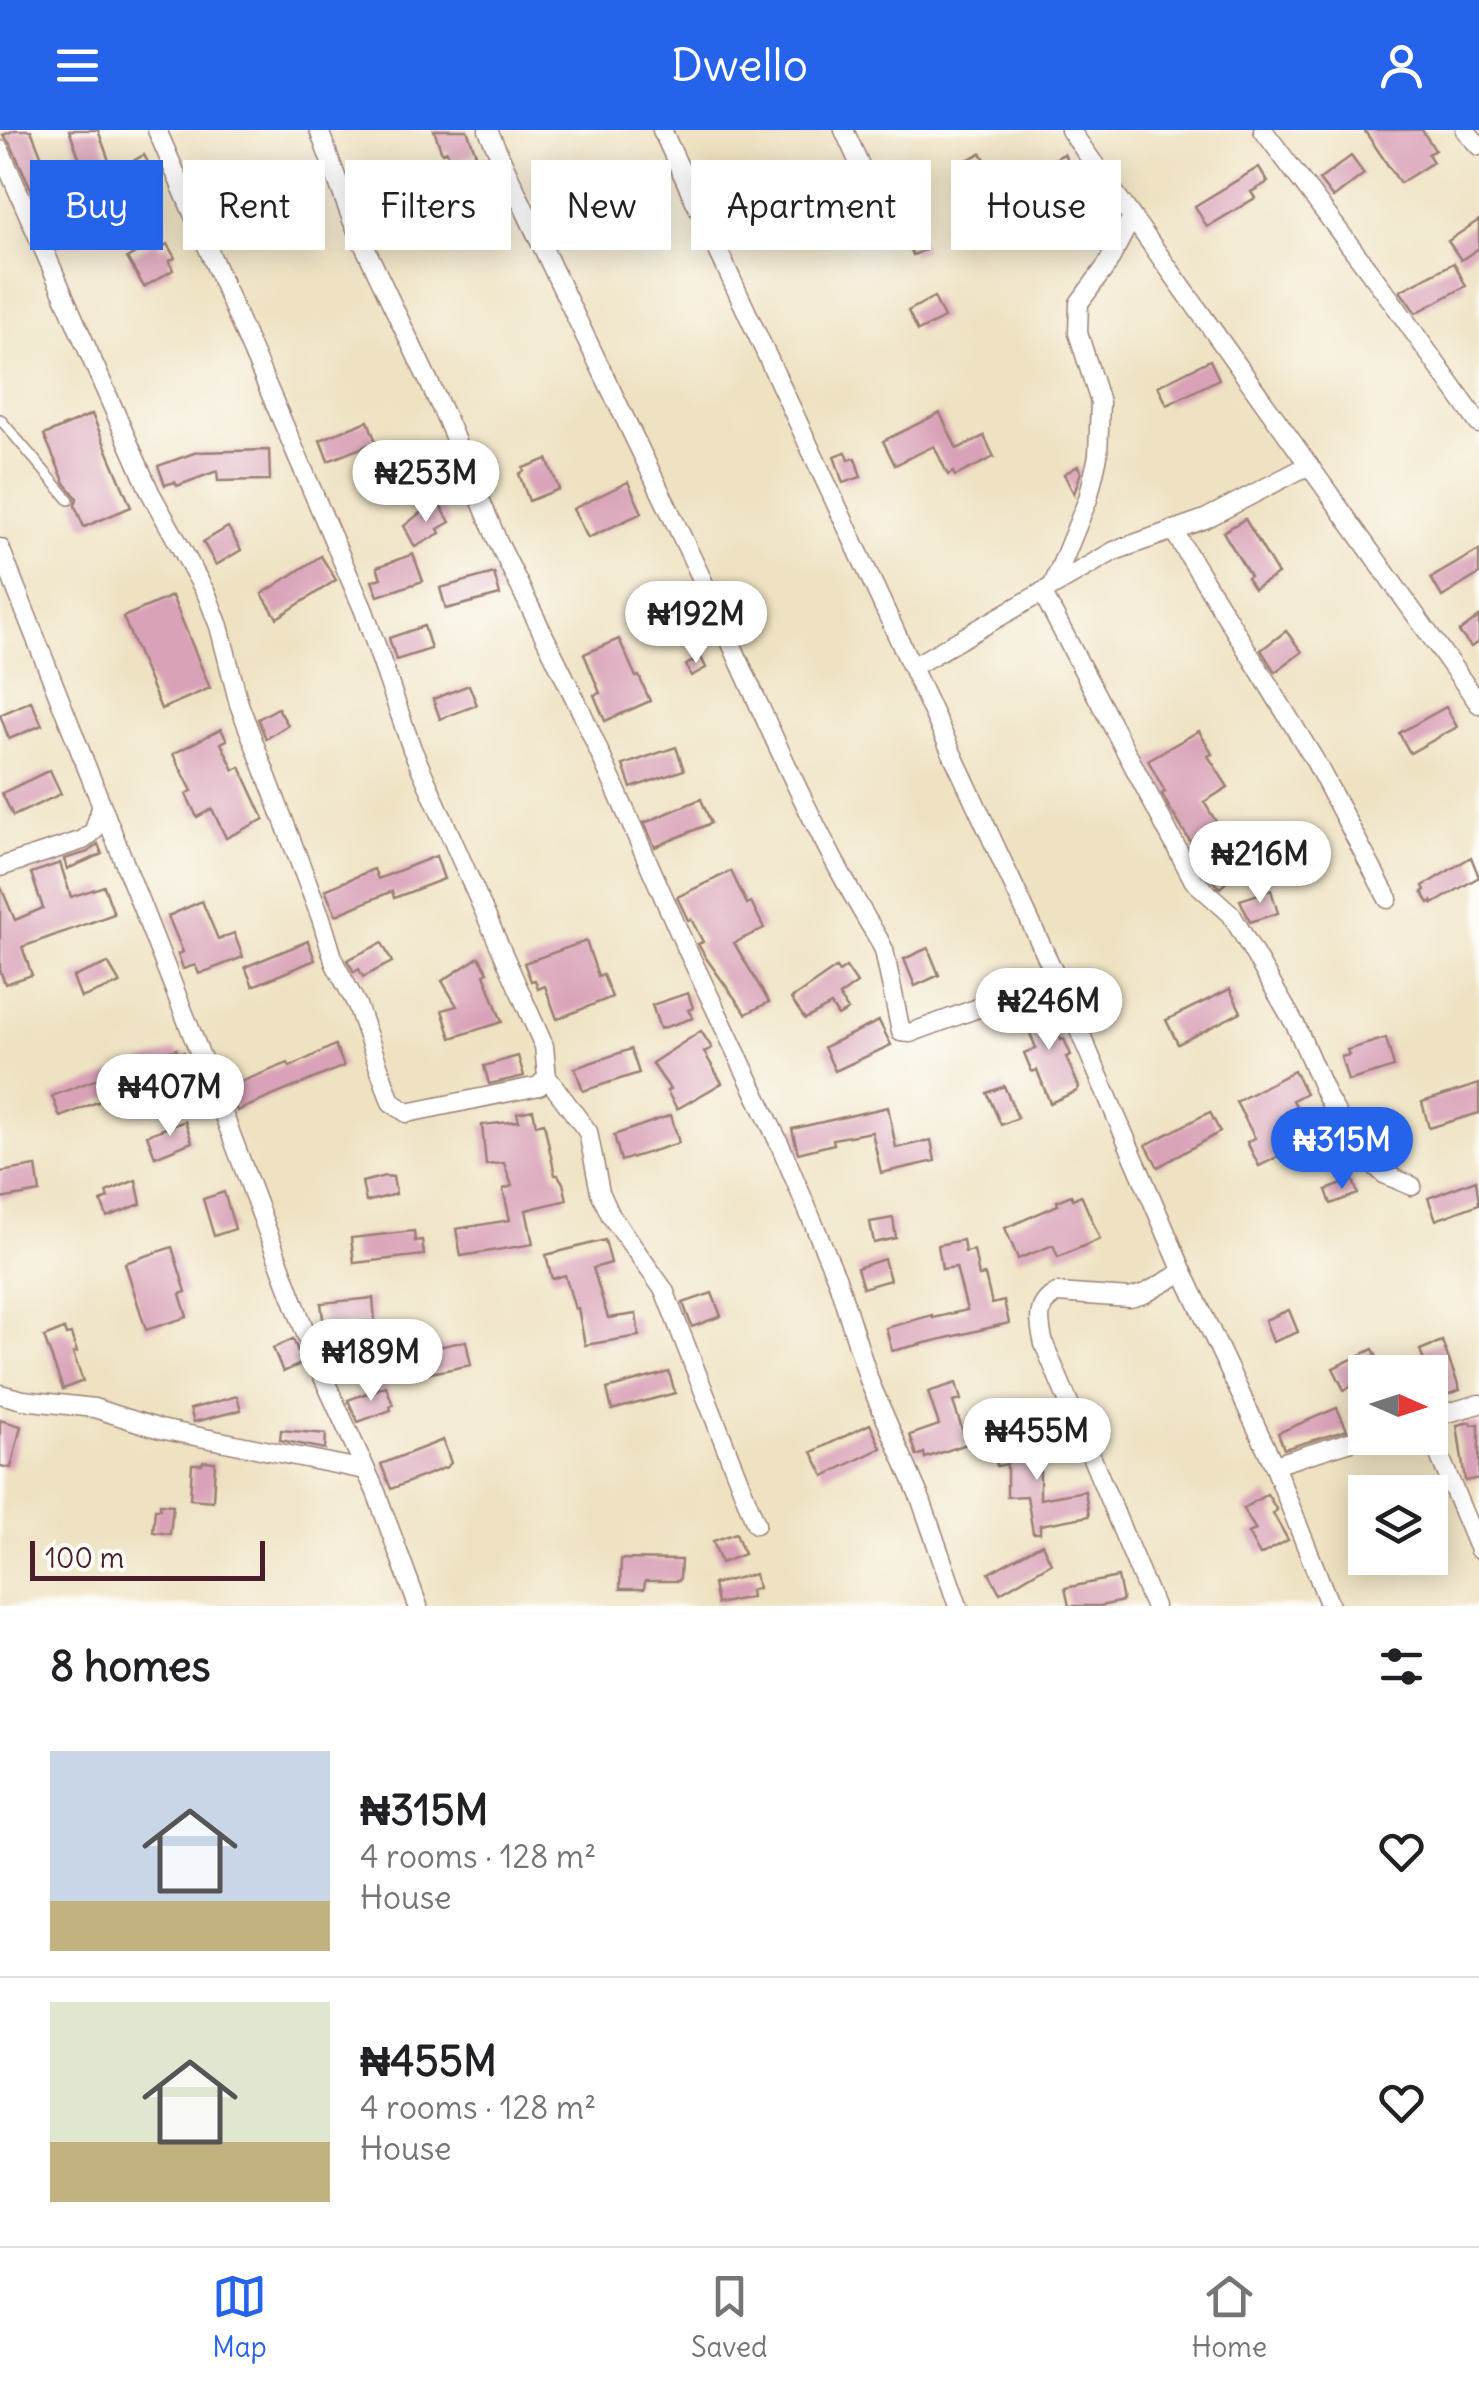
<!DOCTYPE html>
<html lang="en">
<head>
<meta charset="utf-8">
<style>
	body { margin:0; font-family:Delius,sans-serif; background:#f6f6f6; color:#202124; height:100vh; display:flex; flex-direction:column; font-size:38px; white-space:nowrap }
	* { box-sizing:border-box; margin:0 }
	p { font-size:32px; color:#757577 }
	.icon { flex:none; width:55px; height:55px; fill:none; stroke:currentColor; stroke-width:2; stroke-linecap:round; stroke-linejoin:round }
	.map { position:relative; height:1476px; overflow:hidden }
	.drawer { display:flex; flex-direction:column; background:#fff; flex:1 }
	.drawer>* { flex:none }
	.hud { position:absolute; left:30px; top:30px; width:1420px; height:90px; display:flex; gap:20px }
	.needle { width:65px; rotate:93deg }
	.fabs { position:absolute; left:1348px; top:1225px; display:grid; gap:20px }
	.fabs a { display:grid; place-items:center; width:100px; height:100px; border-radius:0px; background:#fff; box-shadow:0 5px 25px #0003; font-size:50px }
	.scale { position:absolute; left:30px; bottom:25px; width:235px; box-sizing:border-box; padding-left:10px; border:5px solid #4a1f2b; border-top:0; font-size:28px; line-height:35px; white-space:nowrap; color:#4a1f2b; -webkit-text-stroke:8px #fdfcf7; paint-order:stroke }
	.price { position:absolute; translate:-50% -85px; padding:0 22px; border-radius:35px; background:#fff; color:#222; font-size:32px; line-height:65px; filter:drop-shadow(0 2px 5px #0008) }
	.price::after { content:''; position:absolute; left:50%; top:60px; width:30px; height:22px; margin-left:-15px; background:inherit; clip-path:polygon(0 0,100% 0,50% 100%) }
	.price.selected { background:#2563eb; color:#fff }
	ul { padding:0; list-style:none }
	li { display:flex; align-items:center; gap:30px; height:250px; padding:0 50px }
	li+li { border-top:2px solid #e0e0e0 }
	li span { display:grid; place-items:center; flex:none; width:280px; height:200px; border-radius:0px; color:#555 }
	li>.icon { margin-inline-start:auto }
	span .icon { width:120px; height:120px; fill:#fffc; stroke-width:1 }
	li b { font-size:42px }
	h2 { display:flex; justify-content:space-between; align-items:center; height:120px; padding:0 50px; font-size:42px }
	.chip { padding:0 35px; border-radius:0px; background:#fff; box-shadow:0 5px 25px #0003; font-size:35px; line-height:90px }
	.chip.selected { background:#2563eb; color:#fff }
	header { display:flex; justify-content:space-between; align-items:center; height:130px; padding:0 50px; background:#2563eb; color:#fff; font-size:45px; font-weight:600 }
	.dock { display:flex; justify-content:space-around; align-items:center; height:140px; border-top:2px solid #e0e0e0; background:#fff; font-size:28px; color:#757577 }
	.dock a { display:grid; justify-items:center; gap:5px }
	.dock .selected { color:#2563eb }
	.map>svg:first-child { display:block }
	.building { fill:#d9a2b8 }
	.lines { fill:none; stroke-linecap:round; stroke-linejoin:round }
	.service-casing { stroke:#9c8076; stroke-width:12 }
	.minor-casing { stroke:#9c8076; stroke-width:21 }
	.service { stroke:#fff; stroke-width:9 }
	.minor { stroke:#fff; stroke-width:18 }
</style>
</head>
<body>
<header><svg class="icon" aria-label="menu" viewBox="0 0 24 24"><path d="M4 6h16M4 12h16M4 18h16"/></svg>Dwello<svg class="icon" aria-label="person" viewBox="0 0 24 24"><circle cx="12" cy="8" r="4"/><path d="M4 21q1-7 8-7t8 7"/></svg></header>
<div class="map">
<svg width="1479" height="1476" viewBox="0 0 1479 1476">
	<rect width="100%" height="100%" fill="#fdfcf7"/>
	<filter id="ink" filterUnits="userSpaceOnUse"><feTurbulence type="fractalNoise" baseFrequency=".01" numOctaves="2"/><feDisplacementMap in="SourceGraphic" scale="20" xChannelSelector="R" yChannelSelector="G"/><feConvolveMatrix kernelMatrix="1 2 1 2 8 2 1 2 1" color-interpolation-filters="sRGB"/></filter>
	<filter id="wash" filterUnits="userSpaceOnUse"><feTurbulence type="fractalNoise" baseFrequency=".0048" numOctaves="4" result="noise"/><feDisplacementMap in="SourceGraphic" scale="40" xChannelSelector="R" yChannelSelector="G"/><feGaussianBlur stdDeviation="2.25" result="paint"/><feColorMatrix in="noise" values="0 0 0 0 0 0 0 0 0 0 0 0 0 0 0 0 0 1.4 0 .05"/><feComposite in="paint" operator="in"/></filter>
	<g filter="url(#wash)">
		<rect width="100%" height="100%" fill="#efe2c2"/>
		<g id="blocks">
			<!-- building -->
			<g class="building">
				<path d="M 15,0 L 31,0 L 52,53 L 32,61 L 11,15 L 3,5 Z"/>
				<path d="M 69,0 L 98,0 L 113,42 L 144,25 L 160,55 L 108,83 L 97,58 L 91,60 Z"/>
				<path d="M 434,0 L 467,0 L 476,24 L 452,33 L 447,21 L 442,23 Z"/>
				<path d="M 1364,0 L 1422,0 L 1435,20 L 1428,24 L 1433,32 L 1400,53 Z"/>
				<path d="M 981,23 L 1000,53 L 974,66 L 969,57 L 962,61 L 955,46 L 962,43 L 958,34 Z"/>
				<path d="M 1064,24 L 1076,48 L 1024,75 L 1012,51 Z"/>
				<path d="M 1351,26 L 1364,44 L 1333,68 L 1319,50 Z"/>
				<path d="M 1259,37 L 1268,52 L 1251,62 L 1255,68 L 1207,97 L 1195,76 Z"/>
				<path d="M 1479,90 L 1479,118 L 1461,130 L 1448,111 Z"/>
				<path d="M 918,106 L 925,120 L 913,125 L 907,111 Z"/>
				<path d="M 157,110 L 161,118 L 167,114 L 175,128 L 169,131 L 173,140 L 144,157 L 127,128 Z"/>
				<path d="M 1454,133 L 1466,156 L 1416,183 L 1400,161 Z"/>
				<path d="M 934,167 L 944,188 L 918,201 L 908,181 Z"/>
				<path d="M 1210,230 L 1219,249 L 1167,275 L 1158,256 Z"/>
				<path d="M 940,283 L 957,319 L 984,306 L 994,327 L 955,346 L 953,342 L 948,345 L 934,316 L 895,335 L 883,311 Z"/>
				<path d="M 92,284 L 131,377 L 84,397 L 75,376 L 77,368 L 65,353 L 44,305 Z"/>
				<path d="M 368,291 L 376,312 L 328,331 L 320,310 Z"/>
				<path d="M 269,320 L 270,350 L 218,351 L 217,341 L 177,356 L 175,352 L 165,355 L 158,336 L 197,322 Z"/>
				<path d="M 846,322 L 849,330 L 855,328 L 861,347 L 843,353 L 834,326 Z"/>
				<path d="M 547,329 L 559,359 L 529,371 L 519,344 L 524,341 L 523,338 Z"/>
				<path d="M 1078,336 L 1081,342 L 1074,364 L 1064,344 Z"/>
				<path d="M 628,352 L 642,383 L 588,408 L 573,379 Z"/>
				<path d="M 440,375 L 450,392 L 438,399 L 440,403 L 415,417 L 404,396 L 425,379 L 427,383 Z"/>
				<path d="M 1245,389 L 1278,444 L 1254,459 L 1247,448 L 1250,446 L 1223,402 Z"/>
				<path d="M 228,397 L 241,420 L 216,435 L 203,412 Z"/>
				<path d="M 1479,420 L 1479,444 L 1442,467 L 1431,448 Z"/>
				<path d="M 413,424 L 423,451 L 378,466 L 372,451 L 381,448 L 377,437 Z"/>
				<path d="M 321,426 L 336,450 L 277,488 L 262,464 Z"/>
				<path d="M 494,443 L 500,465 L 446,479 L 440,458 Z"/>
				<path d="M 172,466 L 210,558 L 161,579 L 123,487 Z"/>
				<path d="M 1479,487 L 1479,511 L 1471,517 L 1459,502 Z"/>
				<path d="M 424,496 L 431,519 L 396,530 L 389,508 Z"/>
				<path d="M 1286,501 L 1302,522 L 1275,542 L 1261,520 Z"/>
				<path d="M 619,509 L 636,547 L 639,546 L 650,571 L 605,591 L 594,565 L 600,563 L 584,524 Z"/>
				<path d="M 701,527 L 706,538 L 691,546 L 686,535 Z"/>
				<path d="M 469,555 L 477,575 L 440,589 L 433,569 Z"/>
				<path d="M 31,571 L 42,595 L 9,609 L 0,585 Z"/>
				<path d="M 1446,577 L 1457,597 L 1410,623 L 1399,603 Z"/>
				<path d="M 278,578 L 288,595 L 266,609 L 258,589 Z"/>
				<path d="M 221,599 L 227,610 L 221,613 L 234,640 L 240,637 L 264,689 L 226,708 L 212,679 L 197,687 L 186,664 L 192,661 L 173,624 Z"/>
				<path d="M 1199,601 L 1212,624 L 1208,626 L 1228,657 L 1204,672 L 1227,710 L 1248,732 L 1220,758 L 1206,743 L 1208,740 L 1170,679 L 1162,664 L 1165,662 L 1148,630 Z"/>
				<path d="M 676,617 L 684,640 L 631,658 L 623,635 Z"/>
				<path d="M 50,640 L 61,664 L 13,686 L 2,663 Z"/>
				<path d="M 701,669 L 711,693 L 655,717 L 644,693 Z"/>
				<path d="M 98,714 L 102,724 L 67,739 L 64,729 L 88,722 Z"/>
				<path d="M 436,726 L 444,749 L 394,768 L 392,761 L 336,785 L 325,760 L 374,739 L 378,749 Z"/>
				<path d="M 1471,727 L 1479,747 L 1433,774 L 1432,771 L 1429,773 L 1422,762 L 1425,760 L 1423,756 Z"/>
				<path d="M 60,733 L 71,767 L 104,756 L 114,784 L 22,817 L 32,845 L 5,854 L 0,840 L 0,755 L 15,790 L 43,778 L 31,743 Z"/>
				<path d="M 731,741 L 747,774 L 751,772 L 764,798 L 734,813 L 769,872 L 746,884 L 706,828 L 698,814 L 703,812 L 691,789 L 688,790 L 677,767 Z"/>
				<path d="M 1271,760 L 1278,783 L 1250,792 L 1240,770 Z"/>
				<path d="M 202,771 L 218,809 L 234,803 L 243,827 L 199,844 L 195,835 L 183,839 L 178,824 L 183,822 L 168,786 Z"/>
				<path d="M 308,811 L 315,830 L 253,856 L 245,837 Z"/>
				<path d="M 586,811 L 598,846 L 603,845 L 612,867 L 557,889 L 545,856 L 538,859 L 535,850 L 531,851 L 524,833 Z"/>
				<path d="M 382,813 L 392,832 L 363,847 L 359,839 L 354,842 L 347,830 Z"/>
				<path d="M 928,818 L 939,845 L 915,856 L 904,829 Z"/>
				<path d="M 479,827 L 488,842 L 484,844 L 502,892 L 451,908 L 442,880 L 457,876 L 442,851 Z"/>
				<path d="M 108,833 L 120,853 L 81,868 L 73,847 Z"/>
				<path d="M 846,837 L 857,853 L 839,866 L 848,880 L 838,886 L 831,875 L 805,889 L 791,869 L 836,838 L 839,842 Z"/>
				<path d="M 1230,859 L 1241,882 L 1178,914 L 1166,890 Z"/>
				<path d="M 688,863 L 693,878 L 688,880 L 693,888 L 660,899 L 652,875 Z"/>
				<path d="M 1045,870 L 1061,910 L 1064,909 L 1071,925 L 1066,927 L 1079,957 L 1077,961 L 1050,973 L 1037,940 L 1032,942 L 1024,923 L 1036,918 L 1021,880 Z"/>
				<path d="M 879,891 L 891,915 L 835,941 L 824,917 Z"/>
				<path d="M 701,901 L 712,918 L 704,922 L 722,953 L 677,979 L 667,961 L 670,959 L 652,933 Z"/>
				<path d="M 1386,908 L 1394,937 L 1348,951 L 1341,927 L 1349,925 L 1347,920 Z"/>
				<path d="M 335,915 L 344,936 L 237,981 L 228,957 L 288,933 L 290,937 Z"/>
				<path d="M 176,919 L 178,924 L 184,922 L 189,937 L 183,939 L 185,943 L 127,960 L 60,987 L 52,966 Z"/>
				<path d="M 631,919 L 639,943 L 583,961 L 575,938 Z"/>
				<path d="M 518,926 L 524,946 L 489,954 L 484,936 Z"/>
				<path d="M 1294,941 L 1306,963 L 1293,970 L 1305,993 L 1309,991 L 1315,1003 L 1310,1005 L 1312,1010 L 1259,1036 L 1247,1012 L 1255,1008 L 1236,972 Z"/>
				<path d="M 1479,954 L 1479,983 L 1429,998 L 1422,972 Z"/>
				<path d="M 1004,956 L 1018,988 L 1001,995 L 987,963 Z"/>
				<path d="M 888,977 L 896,1018 L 931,1010 L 935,1031 L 881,1043 L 872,1002 L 833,1009 L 834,1014 L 798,1023 L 792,999 Z"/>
				<path d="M 533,980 L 536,995 L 544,993 L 555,1045 L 558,1045 L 563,1053 L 567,1070 L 526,1080 L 533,1114 L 461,1126 L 456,1099 L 510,1090 L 503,1059 L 512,1056 L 504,1033 L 486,1035 L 482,995 L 519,991 L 517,983 Z"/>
				<path d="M 1210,982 L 1220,1002 L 1158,1037 L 1146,1015 Z"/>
				<path d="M 671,985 L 679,1013 L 621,1031 L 614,1005 Z"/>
				<path d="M 185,991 L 192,1012 L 155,1027 L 147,1005 Z"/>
				<path d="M 36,1036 L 40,1062 L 0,1069 L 0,1042 Z"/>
				<path d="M 385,1046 L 393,1047 L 396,1064 L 366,1072 L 362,1052 Z"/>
				<path d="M 136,1050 L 141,1074 L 107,1087 L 101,1071 L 108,1068 L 106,1062 Z"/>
				<path d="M 1353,1050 L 1358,1064 L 1331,1074 L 1326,1060 Z"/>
				<path d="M 1476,1050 L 1479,1074 L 1436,1090 L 1428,1068 Z"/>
				<path d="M 224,1062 L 235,1099 L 214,1106 L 203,1069 Z"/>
				<path d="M 1071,1065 L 1073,1069 L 1081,1065 L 1100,1109 L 1058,1127 L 1053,1115 L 1018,1129 L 1005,1098 L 1058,1075 L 1057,1071 Z"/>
				<path d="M 893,1088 L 896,1108 L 874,1113 L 870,1092 Z"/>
				<path d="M 414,1101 L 415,1111 L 422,1110 L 424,1125 L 354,1133 L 351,1108 Z"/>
				<path d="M 605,1110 L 611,1133 L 593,1138 L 608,1188 L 636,1184 L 639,1206 L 585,1215 L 578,1178 L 575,1179 L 565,1145 L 552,1149 L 546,1125 Z"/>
				<path d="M 963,1110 L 965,1122 L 974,1120 L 979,1146 L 985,1145 L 992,1174 L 1004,1171 L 1009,1193 L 892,1221 L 886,1198 L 932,1185 L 933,1188 L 967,1180 L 956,1137 L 942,1139 L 938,1115 Z"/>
				<path d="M 172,1117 L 186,1162 L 180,1164 L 187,1187 L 146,1200 L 125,1133 Z"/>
				<path d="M 884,1129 L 890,1150 L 863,1158 L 857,1138 Z"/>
				<path d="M 712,1163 L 721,1186 L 692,1197 L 683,1173 Z"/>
				<path d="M 373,1168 L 375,1191 L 324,1196 L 321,1173 Z"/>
				<path d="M 1289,1180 L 1298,1202 L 1273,1212 L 1265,1190 Z"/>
				<path d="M 64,1199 L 66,1205 L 71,1204 L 77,1222 L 73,1223 L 83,1251 L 63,1259 L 44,1207 Z"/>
				<path d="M 293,1209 L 303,1233 L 283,1242 L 273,1218 Z"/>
				<path d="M 466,1211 L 471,1235 L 411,1247 L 406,1224 Z"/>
				<path d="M 1442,1211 L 1460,1260 L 1438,1268 L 1420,1220 Z"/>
				<path d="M 1373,1219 L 1384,1242 L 1365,1242 L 1365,1250 L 1344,1260 L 1333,1238 Z"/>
				<path d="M 669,1242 L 675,1263 L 612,1280 L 607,1259 Z"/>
				<path d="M 956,1253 L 961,1270 L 953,1272 L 967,1314 L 925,1328 L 924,1323 L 917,1326 L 910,1305 L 939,1295 L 928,1262 Z"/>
				<path d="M 386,1256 L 393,1275 L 390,1276 L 391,1280 L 358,1292 L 348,1270 Z"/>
				<path d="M 237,1266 L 241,1280 L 194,1292 L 190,1279 Z"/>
				<path d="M 1337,1278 L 1347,1300 L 1284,1319 L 1278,1303 Z"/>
				<path d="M 0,1290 L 21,1296 L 11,1338 L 0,1336 Z"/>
				<path d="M 1471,1292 L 1472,1295 L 1479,1294 L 1479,1348 L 1465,1351 L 1457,1295 Z"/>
				<path d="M 870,1294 L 881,1318 L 824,1346 L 812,1322 Z"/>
				<path d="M 281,1300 L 326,1304 L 325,1319 L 280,1310 Z"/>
				<path d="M 1047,1306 L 1051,1327 L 1040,1329 L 1040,1369 L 1085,1361 L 1089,1386 L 1040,1395 L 1040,1403 L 1033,1403 L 1027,1366 L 1007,1367 L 1007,1334 L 997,1336 L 993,1316 Z"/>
				<path d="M 443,1310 L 451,1333 L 447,1337 L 391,1359 L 381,1334 Z"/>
				<path d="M 203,1331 L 215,1332 L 213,1371 L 190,1369 L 192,1334 L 202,1334 Z"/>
				<path d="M 1267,1364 L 1277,1380 L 1273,1383 L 1288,1410 L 1260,1425 L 1248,1403 L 1256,1400 L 1243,1379 Z"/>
				<path d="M 160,1374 L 173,1375 L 170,1404 L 153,1402 L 155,1379 L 160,1379 Z"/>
				<path d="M 736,1403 L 744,1424 L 721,1433 L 713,1411 Z"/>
				<path d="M 1042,1414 L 1051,1433 L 1000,1463 L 989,1443 Z"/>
				<path d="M 621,1429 L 681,1430 L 680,1447 L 679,1451 L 645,1451 L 644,1459 L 620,1459 Z"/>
				<path d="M 755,1444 L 758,1458 L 750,1460 L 751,1467 L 717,1474 L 713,1454 Z"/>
				<path d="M 1118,1447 L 1123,1471 L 1100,1476 L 1069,1476 L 1065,1458 Z"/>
			</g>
		</g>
	</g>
	<g filter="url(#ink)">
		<use href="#blocks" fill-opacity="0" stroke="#9c8076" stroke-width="2.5"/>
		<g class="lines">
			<defs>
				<path id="service" d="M 0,289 L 69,370"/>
				<g id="minor">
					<path d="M 319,0 L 352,90 L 447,290 L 498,412 L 582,583 L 683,811 L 781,1017 L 837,1149 L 870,1253 L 921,1370 L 958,1476"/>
					<path d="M 488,0 C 558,155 635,306 707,460 C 761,578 810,697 878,808 L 884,820 L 901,902 L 910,903 L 1057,849"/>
					<path d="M 662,0 L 1057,849 L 1183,1142 L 1274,1335 L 1330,1476"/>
					<path d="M 844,0 L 883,86"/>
					<path d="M 1070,0 L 1479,574"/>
					<path d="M 1263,0 L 1391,170 L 1479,294"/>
					<path d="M 1465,0 L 1479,16"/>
					<path d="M 0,20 L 150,362 L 207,465 L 219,496 L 239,574 L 321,788 L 335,834 L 357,875 L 391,972 L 407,983 L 539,956 L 547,947 L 544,916 L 412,619 L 364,481 L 157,0"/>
					<path d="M 1173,400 L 1314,629 L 1388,769"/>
					<path d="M 0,418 L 217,967 L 318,1236 L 376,1362 L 418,1476"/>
					<path d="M 1053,455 L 1088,369 L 1098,326 L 1100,272 L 1078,203 L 1079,173 L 1107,135 L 1131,89"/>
					<path d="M 1042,462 L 1194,751 L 1231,784 L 1296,896 L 1327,967 L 1358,1020 L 1384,1044 L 1412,1056"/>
					<path d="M 914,536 L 1114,421 L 1205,389 L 1309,335"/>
					<path d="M 0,737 L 83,710 L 94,701 L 101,678"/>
					<path d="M 547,947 L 588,1002 L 600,1062 L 611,1086 L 664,1160 L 756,1394"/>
					<path d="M 0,1264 L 23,1270 L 94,1278 L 160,1299 L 365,1340"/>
					<path d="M 1430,1288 L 1479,1274"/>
					<path d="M 1430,1303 L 1479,1420"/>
					<path d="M 1274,1335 L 1365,1307"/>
					<path d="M 1154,1476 L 1044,1214 C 1039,1193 1035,1174 1057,1163 L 1130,1168 L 1144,1164 L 1183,1142"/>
				</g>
			</defs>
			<!-- service casing -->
			<use href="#service" class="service-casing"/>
			<!-- minor casing -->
			<use href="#minor" class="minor-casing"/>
			<!-- service -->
			<use href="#service" class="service"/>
			<!-- minor -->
			<use href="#minor" class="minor"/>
		</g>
	</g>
</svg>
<div class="fabs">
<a><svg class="needle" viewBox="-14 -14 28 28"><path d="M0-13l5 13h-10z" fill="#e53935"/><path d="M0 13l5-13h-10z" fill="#757577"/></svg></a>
<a><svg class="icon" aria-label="layers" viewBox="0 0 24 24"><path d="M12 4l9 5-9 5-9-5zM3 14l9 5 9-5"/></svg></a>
</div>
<div class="scale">100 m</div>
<b class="price" style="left:426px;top:395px">₦253M</b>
<b class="price" style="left:696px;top:536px">₦192M</b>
<b class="price" style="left:1260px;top:776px">₦216M</b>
<b class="price" style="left:1049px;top:923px">₦246M</b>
<b class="price" style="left:170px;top:1009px">₦407M</b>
<b class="price selected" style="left:1342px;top:1062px">₦315M</b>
<b class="price" style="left:371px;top:1274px">₦189M</b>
<b class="price" style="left:1037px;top:1353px">₦455M</b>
<div class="hud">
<a class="chip selected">Buy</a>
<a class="chip">Rent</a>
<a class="chip">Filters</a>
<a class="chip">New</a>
<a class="chip">Apartment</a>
<a class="chip">House</a>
</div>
</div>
<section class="drawer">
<h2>8 homes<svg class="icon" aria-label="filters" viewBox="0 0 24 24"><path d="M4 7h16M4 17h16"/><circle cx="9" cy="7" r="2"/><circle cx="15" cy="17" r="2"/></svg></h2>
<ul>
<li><span style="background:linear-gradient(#c9d6e8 75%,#c2b280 0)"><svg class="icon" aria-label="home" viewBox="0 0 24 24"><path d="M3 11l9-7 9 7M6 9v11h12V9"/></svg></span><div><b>₦315M</b><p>4 rooms · 128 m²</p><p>House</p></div><svg class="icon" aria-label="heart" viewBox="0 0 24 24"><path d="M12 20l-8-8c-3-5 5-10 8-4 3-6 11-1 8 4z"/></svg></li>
<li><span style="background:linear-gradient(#dfe7d0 70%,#c2b280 0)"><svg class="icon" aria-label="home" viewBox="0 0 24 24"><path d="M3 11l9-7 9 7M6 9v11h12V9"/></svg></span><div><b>₦455M</b><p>4 rooms · 128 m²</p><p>House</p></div><svg class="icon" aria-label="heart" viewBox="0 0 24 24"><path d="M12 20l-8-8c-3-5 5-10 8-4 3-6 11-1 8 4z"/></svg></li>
</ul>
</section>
<nav class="dock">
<a class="selected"><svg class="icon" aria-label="map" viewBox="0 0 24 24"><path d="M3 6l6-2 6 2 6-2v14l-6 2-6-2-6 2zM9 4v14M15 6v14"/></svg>Map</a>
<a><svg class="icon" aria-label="saved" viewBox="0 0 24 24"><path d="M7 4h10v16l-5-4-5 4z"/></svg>Saved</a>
<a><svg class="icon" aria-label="home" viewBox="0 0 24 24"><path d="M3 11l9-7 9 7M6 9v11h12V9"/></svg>Home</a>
</nav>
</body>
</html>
